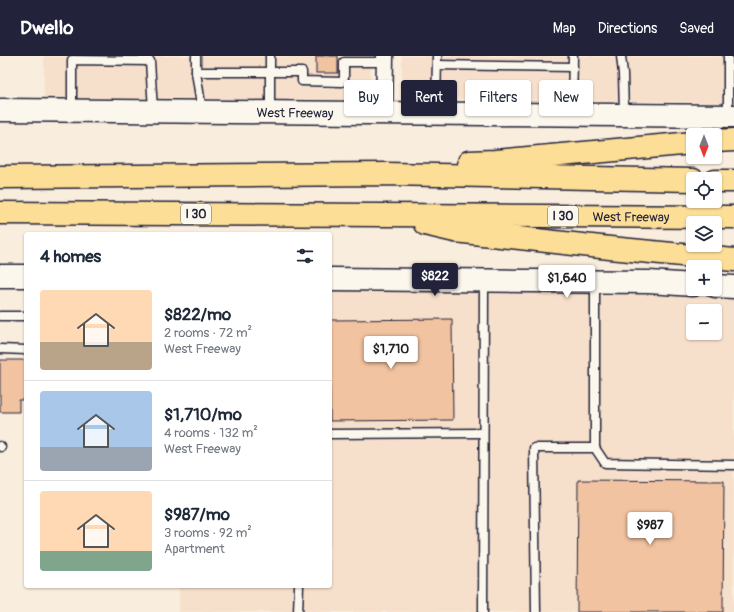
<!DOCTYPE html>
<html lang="en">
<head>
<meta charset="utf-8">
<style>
	body { margin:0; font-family:Pangolin,sans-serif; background:#f2f2f3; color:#1f2937; height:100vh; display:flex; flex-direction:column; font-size:15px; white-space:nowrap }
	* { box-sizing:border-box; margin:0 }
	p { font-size:13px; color:#747a83 }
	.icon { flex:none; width:22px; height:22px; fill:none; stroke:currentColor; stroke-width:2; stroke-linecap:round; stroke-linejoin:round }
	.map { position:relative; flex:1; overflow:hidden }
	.panel { position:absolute; left:24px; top:176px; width:308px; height:356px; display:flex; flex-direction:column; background:#fff; border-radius:4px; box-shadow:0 1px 3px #0004 }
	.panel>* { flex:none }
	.guide { position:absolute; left:344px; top:24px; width:330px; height:36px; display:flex; gap:8px }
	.needle { width:26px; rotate:180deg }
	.controls { position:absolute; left:686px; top:72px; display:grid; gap:8px }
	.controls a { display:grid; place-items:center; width:36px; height:36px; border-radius:4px; background:#fff; box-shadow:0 1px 3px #0004; font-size:20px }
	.price { position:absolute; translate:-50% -34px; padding:0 9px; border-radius:4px; background:#fff; color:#222; font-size:13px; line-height:26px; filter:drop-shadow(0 1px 2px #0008) }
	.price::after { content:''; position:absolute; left:50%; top:24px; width:12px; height:9px; margin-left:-6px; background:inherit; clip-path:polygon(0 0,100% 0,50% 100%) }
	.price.current { background:#22223b; color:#fff }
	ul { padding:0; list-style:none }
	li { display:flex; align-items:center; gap:12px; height:100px; padding:0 16px }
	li+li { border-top:1px solid #e0e1e3 }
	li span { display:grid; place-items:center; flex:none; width:112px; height:80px; border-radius:4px; color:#555 }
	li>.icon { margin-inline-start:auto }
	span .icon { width:48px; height:48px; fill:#fffc; stroke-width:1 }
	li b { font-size:17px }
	h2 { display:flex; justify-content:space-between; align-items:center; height:48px; padding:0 16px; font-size:17px }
	.chip { padding:0 14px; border-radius:4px; background:#fff; box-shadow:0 1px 3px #0004; font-size:14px; line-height:36px }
	.chip.current { background:#22223b; color:#fff }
	header { display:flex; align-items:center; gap:24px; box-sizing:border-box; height:56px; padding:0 20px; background:#22223b; color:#fff }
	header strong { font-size:19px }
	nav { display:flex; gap:22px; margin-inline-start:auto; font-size:14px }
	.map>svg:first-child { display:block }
	.built { fill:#f7e0cb; fill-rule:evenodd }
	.building { fill:#f2c3a1; stroke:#22223b }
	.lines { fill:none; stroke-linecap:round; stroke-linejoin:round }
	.service-casing { stroke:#22223b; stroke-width:11 }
	.minor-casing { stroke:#22223b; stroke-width:19 }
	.secondary-casing { stroke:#22223b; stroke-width:25 }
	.motorway-casing { stroke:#22223b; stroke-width:25 }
	.service { stroke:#fbf7ec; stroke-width:8 }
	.minor { stroke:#fbf7ec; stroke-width:16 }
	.secondary { stroke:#fbf7ec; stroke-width:22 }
	.motorway { stroke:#fdde96; stroke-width:22 }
	.labels { text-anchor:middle; stroke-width:3.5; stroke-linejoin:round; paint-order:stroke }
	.shield { fill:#fbf7ec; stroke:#636270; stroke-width:1 }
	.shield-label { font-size:12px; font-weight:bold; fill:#22223b }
	.street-label { font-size:13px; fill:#22223b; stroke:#fbf7ec }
</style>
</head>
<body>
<header>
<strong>Dwello</strong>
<nav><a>Map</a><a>Directions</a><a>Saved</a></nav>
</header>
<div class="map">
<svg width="734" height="556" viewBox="0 0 734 556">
	<rect width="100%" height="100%" fill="#f9eddd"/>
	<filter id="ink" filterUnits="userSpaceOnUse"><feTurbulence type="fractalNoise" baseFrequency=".025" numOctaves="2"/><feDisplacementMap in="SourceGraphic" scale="8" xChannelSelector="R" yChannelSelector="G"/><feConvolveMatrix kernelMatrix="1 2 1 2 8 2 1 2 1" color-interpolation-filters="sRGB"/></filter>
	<g filter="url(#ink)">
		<!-- built -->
		<g class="built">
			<path d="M 44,0 L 371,0 L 370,44 L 44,42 Z"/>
			<path d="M 402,0 L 734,0 L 734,47 L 402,42 Z"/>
			<path d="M 330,235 L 501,235 L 734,239 L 734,556 L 179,556 L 179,530 L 330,530 ZM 693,255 L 715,255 L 715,277 L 693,277 Z"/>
		</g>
		<!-- building -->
		<g class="building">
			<rect x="316" y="0" width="22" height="17"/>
			<path d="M 452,263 L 453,364 L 330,365 L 330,264 Z"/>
			<path d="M 0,304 L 26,304 L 26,344 L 19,344 L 19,356 L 0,356 Z"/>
			<path d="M 578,424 L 724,425 L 723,556 L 577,556 Z"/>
		</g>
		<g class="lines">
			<defs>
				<g id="service">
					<path d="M 196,0 L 196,16 L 202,55"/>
					<path d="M 270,0 L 270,55"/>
					<path d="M 621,0 L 623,18 L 624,59"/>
					<path d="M 728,0 L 728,59"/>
					<path d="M 437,9 L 573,11"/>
					<path d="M 196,16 L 302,16 L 302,25 L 342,26 L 344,22 L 344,6 L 385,6"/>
					<path d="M 72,53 L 72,4 L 150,5 L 153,54"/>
					<path d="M 436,57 L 437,0"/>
					<path d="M 572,57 L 573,0"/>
					<path d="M 0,260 L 26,260"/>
					<path d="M 0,293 L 26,294"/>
					<path d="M 330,378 L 483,377"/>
					<path d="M 0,390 L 1,391"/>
					<path d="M 595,392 L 605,407 L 734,409"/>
					<path d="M 298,556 L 299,530"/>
					<path d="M 483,556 L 484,226"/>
					<path d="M 536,556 L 534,392 L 595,392 L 595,227"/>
				</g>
				<path id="minor" d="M 384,57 L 385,0"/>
				<g id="secondary">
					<path id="s1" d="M 0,54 L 734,60"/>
					<path d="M 0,220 L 26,220"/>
					<path d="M 330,223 L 649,226 L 693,229"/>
					<path d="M 715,230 L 734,231"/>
				</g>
				<g id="motorway">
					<path d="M 715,85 L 734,84"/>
					<path d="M 469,106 L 495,105 L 693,87"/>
					<path d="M 0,121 L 386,118 L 693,124"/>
					<path d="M 715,125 L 734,125"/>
					<path id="s2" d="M 0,157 L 734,161"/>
					<path d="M 425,168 L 455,175 L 610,192 L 734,204"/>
				</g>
			</defs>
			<!-- service casing -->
			<use href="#service" class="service-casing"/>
			<!-- minor casing -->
			<use href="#minor" class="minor-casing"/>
			<!-- secondary casing -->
			<use href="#secondary" class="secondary-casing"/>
			<!-- motorway casing -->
			<use href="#motorway" class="motorway-casing"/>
			<!-- service -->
			<use href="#service" class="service"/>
			<!-- minor -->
			<use href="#minor" class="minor"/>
			<!-- secondary -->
			<use href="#secondary" class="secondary"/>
			<!-- motorway -->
			<use href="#motorway" class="motorway"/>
		</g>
	</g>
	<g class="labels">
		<!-- shield labels -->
		<g class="shield">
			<rect x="181" y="148" width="30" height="20" rx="3"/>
			<rect x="548" y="150" width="30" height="20" rx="3"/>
		</g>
		<g class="shield-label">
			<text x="196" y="162">I 30</text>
			<text x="563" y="164">I 30</text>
		</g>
		<!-- street labels -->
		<g class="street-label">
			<text dy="5" stroke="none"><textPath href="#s1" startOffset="295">West Freeway</textPath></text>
			<text dy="5" stroke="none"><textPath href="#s2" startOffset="631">West Freeway</textPath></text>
		</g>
	</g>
</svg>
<div class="controls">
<a><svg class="needle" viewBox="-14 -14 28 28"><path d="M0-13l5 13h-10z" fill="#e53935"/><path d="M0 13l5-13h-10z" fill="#747a83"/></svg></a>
<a><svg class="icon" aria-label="locate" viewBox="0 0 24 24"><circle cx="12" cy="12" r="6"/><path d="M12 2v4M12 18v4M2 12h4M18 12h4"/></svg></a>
<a><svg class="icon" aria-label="layers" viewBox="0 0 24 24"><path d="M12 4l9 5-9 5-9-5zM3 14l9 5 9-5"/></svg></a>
<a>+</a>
<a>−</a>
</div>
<b class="price current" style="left:435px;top:241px">$822</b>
<b class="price" style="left:567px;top:243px">$1,640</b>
<b class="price" style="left:391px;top:314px">$1,710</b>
<b class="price" style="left:650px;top:490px">$987</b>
<div class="guide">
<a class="chip">Buy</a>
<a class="chip current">Rent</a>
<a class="chip">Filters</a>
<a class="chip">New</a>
</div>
<section class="panel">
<h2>4 homes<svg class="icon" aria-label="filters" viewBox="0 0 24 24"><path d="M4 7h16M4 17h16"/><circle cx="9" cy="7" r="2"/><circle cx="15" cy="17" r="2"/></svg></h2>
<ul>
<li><span style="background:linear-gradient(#ffd9b3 65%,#b9a48a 0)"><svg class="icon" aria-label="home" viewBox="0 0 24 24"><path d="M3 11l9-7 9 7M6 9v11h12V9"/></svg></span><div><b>$822/mo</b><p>2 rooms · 72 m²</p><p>West Freeway</p></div></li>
<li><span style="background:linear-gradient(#a9c7e8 70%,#9aa5b1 0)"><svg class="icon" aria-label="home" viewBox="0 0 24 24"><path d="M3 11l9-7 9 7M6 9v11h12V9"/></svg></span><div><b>$1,710/mo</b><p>4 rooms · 132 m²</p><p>West Freeway</p></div></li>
<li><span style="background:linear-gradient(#ffd9b3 75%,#7fa58c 0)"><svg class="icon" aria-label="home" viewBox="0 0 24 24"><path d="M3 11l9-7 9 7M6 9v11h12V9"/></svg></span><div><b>$987/mo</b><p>3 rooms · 92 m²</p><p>Apartment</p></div></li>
</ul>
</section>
</div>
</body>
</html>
